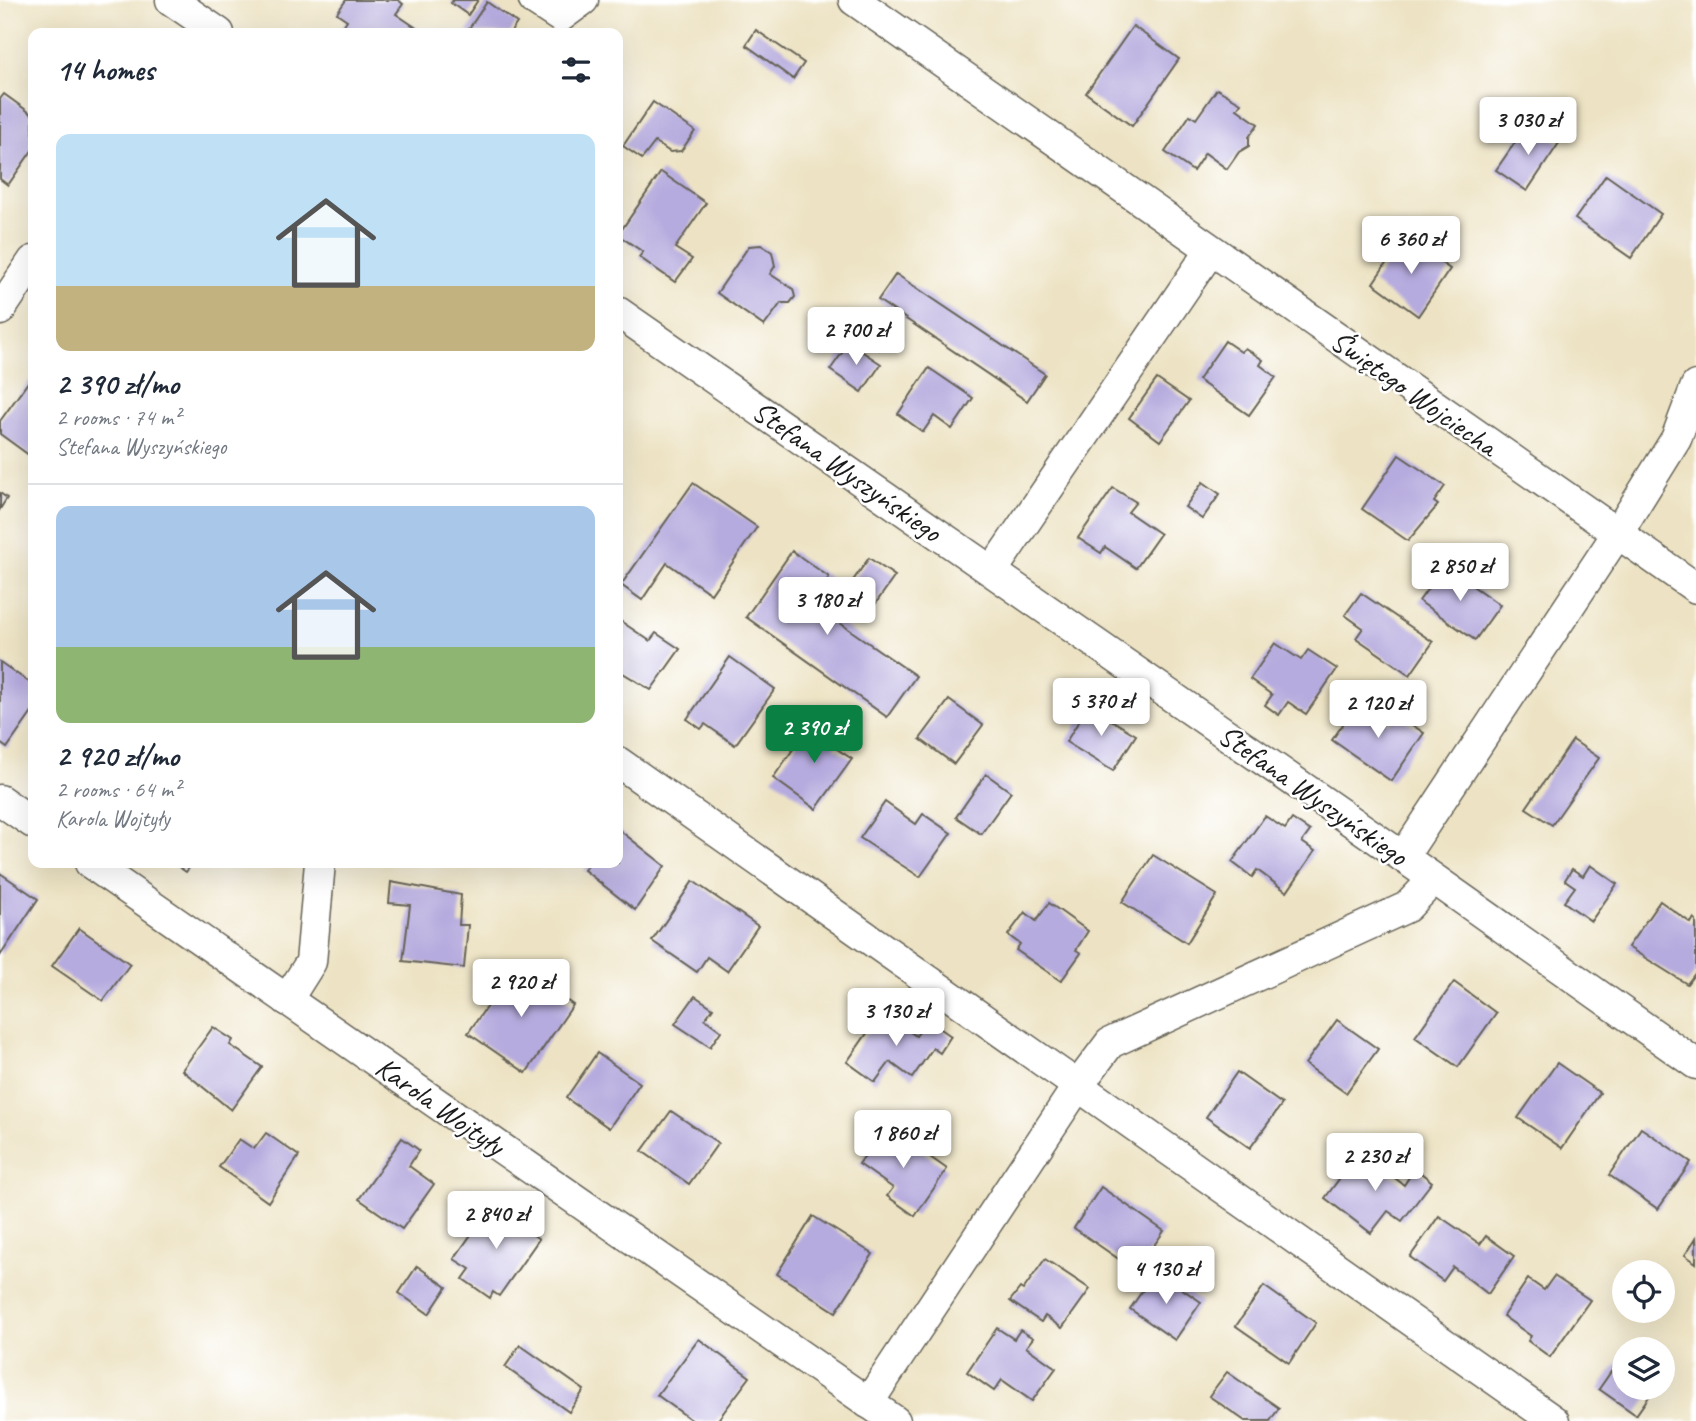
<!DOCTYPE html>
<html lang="en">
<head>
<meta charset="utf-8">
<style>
	body { margin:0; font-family:Caveat,sans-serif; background:#f2f2f3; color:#1f2937; height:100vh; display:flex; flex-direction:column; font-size:26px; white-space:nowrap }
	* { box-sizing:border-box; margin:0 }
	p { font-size:23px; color:#747a83 }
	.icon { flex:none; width:38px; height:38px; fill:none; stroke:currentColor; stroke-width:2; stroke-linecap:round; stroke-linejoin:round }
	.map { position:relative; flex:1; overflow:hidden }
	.side { position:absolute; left:28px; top:28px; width:595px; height:840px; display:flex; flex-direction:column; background:#fff; border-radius:14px; box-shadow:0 7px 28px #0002 }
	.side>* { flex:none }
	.tools { position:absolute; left:1612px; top:1260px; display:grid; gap:14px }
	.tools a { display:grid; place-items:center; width:63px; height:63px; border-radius:50%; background:#fff; box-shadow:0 7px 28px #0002; font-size:35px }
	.price { position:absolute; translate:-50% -60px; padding:0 16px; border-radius:7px; background:#fff; color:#222; font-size:23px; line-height:46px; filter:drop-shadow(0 2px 4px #0008) }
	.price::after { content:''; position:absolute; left:50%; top:42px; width:21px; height:16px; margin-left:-10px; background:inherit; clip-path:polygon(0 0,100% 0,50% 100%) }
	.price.on { background:#0b8043; color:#fff }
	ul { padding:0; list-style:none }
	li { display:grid; align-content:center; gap:14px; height:371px; padding:0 28px }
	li+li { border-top:2px solid #e0e1e3 }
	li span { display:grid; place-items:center; height:217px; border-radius:14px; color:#555 }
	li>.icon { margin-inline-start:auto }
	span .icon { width:126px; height:126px; fill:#fffc; stroke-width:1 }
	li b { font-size:30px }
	h2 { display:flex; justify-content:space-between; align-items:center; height:84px; padding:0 28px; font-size:30px }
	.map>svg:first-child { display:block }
	.building { fill:#b6abde }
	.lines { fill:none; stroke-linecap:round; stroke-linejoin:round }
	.street-casing { stroke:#656257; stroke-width:33 }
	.street { stroke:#fff; stroke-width:30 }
	.labels { text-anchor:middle; stroke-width:5; stroke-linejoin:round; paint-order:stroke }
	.street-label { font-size:30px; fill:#1c1c1c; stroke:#fff }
</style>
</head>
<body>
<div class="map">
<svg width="1696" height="1421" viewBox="0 0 1696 1421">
	<rect width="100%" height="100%" fill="#fff"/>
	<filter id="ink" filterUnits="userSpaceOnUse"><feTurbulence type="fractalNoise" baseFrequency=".0143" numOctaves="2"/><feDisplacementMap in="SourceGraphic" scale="14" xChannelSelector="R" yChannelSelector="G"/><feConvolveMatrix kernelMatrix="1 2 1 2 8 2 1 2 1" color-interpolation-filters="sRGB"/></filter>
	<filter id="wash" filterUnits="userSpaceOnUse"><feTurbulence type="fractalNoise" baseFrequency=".00686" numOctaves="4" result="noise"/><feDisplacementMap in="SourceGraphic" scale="28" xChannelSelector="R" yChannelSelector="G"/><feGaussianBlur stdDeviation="1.57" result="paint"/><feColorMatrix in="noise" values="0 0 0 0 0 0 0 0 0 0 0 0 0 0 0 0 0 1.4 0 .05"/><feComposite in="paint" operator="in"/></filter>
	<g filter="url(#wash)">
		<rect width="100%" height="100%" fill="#ede3c4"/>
		<g id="blocks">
			<!-- building -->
			<g class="building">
				<path d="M 346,0 L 398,0 L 403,4 L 396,14 L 424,33 L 339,33 L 347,20 L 337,13 Z"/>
				<path d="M 453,0 L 478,0 L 468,15 L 451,3 Z"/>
				<path d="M 487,2 L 517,23 L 510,33 L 466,33 Z"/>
				<path d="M 1133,26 L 1179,59 L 1132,126 L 1086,93 Z"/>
				<path d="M 756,30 L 804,63 L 793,79 L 746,45 Z"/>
				<path d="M 1217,89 L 1241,103 L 1237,109 L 1258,124 L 1249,137 L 1249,146 L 1239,152 L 1227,169 L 1205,153 L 1193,171 L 1165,152 L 1190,115 L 1196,119 Z"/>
				<path d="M 4,94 L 33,115 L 33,149 L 8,185 L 0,179 L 0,99 Z"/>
				<path d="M 653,102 L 695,131 L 681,151 L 670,152 L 655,142 L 642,159 L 623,146 Z"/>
				<path d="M 1529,122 L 1559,143 L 1527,191 L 1496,170 Z"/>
				<path d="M 661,172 L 706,203 L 675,248 L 692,259 L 675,282 L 639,257 L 643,252 L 618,235 Z"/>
				<path d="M 1606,175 L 1661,214 L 1631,258 L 1575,219 Z"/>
				<path d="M 1404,237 L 1450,269 L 1418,316 L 1373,283 Z"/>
				<path d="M 761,245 L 772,252 L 775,266 L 770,274 L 793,289 L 795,297 L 790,303 L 781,303 L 764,326 L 717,293 L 749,246 Z"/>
				<path d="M 896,274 L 1045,374 L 1027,401 L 878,300 Z"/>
				<path d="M 1225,341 L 1241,352 L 1245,348 L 1263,360 L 1260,365 L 1276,377 L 1249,415 L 1198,380 Z"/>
				<path d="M 849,343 L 881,364 L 862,392 L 830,370 Z"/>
				<path d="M 929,368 L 973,398 L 952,429 L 934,416 L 923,432 L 898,414 Z"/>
				<path d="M 1157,379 L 1189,401 L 1160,441 L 1129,418 Z"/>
				<path d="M 29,381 L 33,384 L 33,458 L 0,434 L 0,421 Z"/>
				<path d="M 1399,455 L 1445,486 L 1434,502 L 1438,505 L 1408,541 L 1362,509 Z"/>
				<path d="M 1203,482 L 1220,494 L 1202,519 L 1185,507 Z"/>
				<path d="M 693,483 L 757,527 L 711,594 L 667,563 L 642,600 L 621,585 Z"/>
				<path d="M 1113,488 L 1136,502 L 1128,512 L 1160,534 L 1136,568 L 1105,547 L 1101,553 L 1078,538 Z"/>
				<path d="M 0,493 L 7,498 L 0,509 Z"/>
				<path d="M 792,551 L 829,577 L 811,603 L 916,676 L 887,717 L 746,617 Z"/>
				<path d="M 869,558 L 895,576 L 873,607 L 847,589 Z"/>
				<path d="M 1444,566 L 1500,605 L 1475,640 L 1419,601 Z"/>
				<path d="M 1361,593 L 1433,642 L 1410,675 L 1356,638 L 1363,628 L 1345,615 Z"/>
				<path d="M 619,620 L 650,641 L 656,633 L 680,649 L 651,690 L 618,670 Z"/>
				<path d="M 1275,643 L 1301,660 L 1308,650 L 1337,669 L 1306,714 L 1288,702 L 1279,715 L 1265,705 L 1272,695 L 1250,679 Z"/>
				<path d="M 730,657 L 775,689 L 735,745 L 705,724 L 701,729 L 687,719 Z"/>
				<path d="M 0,662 L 33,685 L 33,711 L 7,748 L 0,743 Z"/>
				<path d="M 949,700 L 983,725 L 954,764 L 920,739 Z"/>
				<path d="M 1358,703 L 1389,724 L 1396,714 L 1424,733 L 1391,781 L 1332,740 Z"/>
				<path d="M 1088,706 L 1136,735 L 1113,771 L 1066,742 Z"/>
				<path d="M 815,718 L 841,737 L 834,747 L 852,759 L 816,809 L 773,778 Z"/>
				<path d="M 1573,740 L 1599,758 L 1552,825 L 1526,808 Z"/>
				<path d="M 986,774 L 1011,792 L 981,834 L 956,817 Z"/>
				<path d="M 885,802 L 916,824 L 923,814 L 951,833 L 920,877 L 860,838 Z"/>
				<path d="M 1265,816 L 1285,829 L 1292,819 L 1310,831 L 1302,842 L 1315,851 L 1287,892 L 1257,870 L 1252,877 L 1232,862 Z"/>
				<path d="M 618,829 L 665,866 L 635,910 L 584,870 L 589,863 L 618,863 Z"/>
				<path d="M 1153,855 L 1217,895 L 1187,943 L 1122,902 Z"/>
				<path d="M 173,863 L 193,863 L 186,872 Z"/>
				<path d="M 1590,865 L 1617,884 L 1591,921 L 1564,902 L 1575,887 L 1565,880 L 1572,869 L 1583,876 Z"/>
				<path d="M 0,873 L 38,899 L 0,956 Z"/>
				<path d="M 693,881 L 758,926 L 727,971 L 707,957 L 697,972 L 652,941 Z"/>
				<path d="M 391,882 L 461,895 L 459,925 L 468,925 L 464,968 L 403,961 L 410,905 L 389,903 Z"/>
				<path d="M 1660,901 L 1691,923 L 1694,918 L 1696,920 L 1696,972 L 1687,984 L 1628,947 Z"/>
				<path d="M 1049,903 L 1088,931 L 1076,950 L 1081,953 L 1061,981 L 1016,950 L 1020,944 L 1008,935 L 1025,912 L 1036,921 Z"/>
				<path d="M 79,928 L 130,964 L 103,1001 L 52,966 Z"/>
				<path d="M 516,965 L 573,1005 L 526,1073 L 468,1033 Z"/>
				<path d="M 1454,982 L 1496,1013 L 1458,1067 L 1415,1037 Z"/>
				<path d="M 695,996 L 713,1008 L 705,1019 L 721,1031 L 710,1047 L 675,1024 Z"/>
				<path d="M 882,1012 L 916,1036 L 928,1020 L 951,1036 L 940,1053 L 933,1048 L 912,1078 L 890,1062 L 875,1082 L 847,1062 Z"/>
				<path d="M 1337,1020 L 1378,1049 L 1346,1093 L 1305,1064 Z"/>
				<path d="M 213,1027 L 233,1040 L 230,1045 L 262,1067 L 231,1110 L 182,1070 Z"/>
				<path d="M 597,1053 L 640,1083 L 609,1128 L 566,1098 Z"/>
				<path d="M 1557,1063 L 1600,1093 L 1562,1148 L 1518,1118 Z"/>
				<path d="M 1237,1072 L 1282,1104 L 1250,1148 L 1206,1117 Z"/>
				<path d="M 671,1111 L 718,1143 L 689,1184 L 642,1151 Z"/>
				<path d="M 886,1126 L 947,1169 L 915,1216 L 887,1196 L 893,1188 L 859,1164 Z"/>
				<path d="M 1641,1128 L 1691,1162 L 1658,1209 L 1609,1175 Z"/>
				<path d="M 266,1133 L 299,1156 L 268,1202 L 219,1167 L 239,1139 L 254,1149 Z"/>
				<path d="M 402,1138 L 419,1150 L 409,1166 L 434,1184 L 402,1229 L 359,1199 Z"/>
				<path d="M 1360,1151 L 1404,1185 L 1415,1168 L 1432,1182 L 1402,1221 L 1388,1211 L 1371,1233 L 1325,1198 Z"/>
				<path d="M 1101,1187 L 1164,1231 L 1136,1271 L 1074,1228 Z"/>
				<path d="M 494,1202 L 522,1221 L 519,1225 L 539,1239 L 499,1296 L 493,1292 L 490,1298 L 463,1279 L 470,1269 L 454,1259 Z"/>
				<path d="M 813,1216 L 873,1254 L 836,1312 L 777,1274 Z"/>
				<path d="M 1439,1216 L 1480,1244 L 1486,1236 L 1514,1256 L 1488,1294 L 1453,1267 L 1443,1281 L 1410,1257 Z"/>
				<path d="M 1696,1238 L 1696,1263 L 1685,1255 Z"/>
				<path d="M 1045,1259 L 1090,1289 L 1062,1328 L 1045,1316 L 1041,1322 L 1010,1301 L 1020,1288 L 1023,1290 Z"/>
				<path d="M 417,1266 L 447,1287 L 429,1314 L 399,1293 Z"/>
				<path d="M 1156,1271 L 1201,1302 L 1175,1340 L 1130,1309 Z"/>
				<path d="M 1554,1276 L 1590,1300 L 1550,1357 L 1528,1341 L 1531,1336 L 1503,1316 L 1528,1279 L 1544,1290 Z"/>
				<path d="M 1264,1286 L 1316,1323 L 1289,1363 L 1236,1326 Z"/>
				<path d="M 997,1328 L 1014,1339 L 1020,1330 L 1033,1338 L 1026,1347 L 1056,1368 L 1032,1401 L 1002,1380 L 994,1391 L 967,1372 Z"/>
				<path d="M 699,1339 L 750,1377 L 717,1421 L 693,1421 L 657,1395 Z"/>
				<path d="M 520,1345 L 584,1390 L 569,1412 L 505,1367 Z"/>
				<path d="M 1624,1353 L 1624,1388 L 1655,1388 L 1636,1415 L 1599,1389 Z"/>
				<path d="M 1662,1363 L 1669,1367 L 1662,1377 Z"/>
				<path d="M 1227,1372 L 1279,1408 L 1270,1421 L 1245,1421 L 1209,1396 Z"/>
			</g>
		</g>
	</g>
	<g filter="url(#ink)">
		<use href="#blocks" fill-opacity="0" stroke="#656257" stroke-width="2"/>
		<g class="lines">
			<defs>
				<g id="street">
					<path d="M 171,0 L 219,33"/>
					<path d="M 534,0 L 560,17 L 583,0"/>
					<path d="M 854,0 L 1696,588"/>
					<path d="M 0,310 L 33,261"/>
					<path d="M 618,312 L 1403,857 L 1696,1064"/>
					<path d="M 992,571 L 1210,251"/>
					<path d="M 618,762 L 1554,1421"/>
					<path d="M 0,800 L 33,823"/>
					<path d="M 1403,857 L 1617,534 L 1676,439 L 1696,386"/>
					<path d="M 90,863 L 895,1421"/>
					<path d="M 287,1000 L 311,962 L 320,863"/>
					<path d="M 868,1403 L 1077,1087 L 1110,1043 L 1407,907 L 1433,880"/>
				</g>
			</defs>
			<!-- street casing -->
			<use href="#street" class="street-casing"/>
			<!-- street -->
			<use href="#street" class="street"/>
		</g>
	</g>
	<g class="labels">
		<!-- street labels -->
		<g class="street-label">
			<text transform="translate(1414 393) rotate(35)" y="10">Świętego Wojciecha</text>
			<text transform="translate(847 471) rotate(35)" y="10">Stefana Wyszyńskiego</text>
			<text transform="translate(1313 795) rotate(35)" y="10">Stefana Wyszyńskiego</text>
			<text transform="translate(440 1106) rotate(35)" y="10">Karola Wojtyły</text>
		</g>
	</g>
</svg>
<div class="tools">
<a><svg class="icon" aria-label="locate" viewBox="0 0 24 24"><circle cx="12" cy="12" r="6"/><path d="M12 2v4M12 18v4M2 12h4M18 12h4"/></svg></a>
<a><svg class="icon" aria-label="layers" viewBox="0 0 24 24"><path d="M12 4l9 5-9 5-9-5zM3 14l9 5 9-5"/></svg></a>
</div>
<b class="price" style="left:1528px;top:157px">3 030 zł</b>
<b class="price" style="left:1411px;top:276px">6 360 zł</b>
<b class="price" style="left:856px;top:367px">2 700 zł</b>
<b class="price" style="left:1460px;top:603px">2 850 zł</b>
<b class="price" style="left:827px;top:637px">3 180 zł</b>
<b class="price" style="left:1101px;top:738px">5 370 zł</b>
<b class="price" style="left:1378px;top:740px">2 120 zł</b>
<b class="price on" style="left:814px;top:765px">2 390 zł</b>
<b class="price" style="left:521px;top:1019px">2 920 zł</b>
<b class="price" style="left:896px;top:1048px">3 130 zł</b>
<b class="price" style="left:903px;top:1170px">1 860 zł</b>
<b class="price" style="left:1375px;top:1193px">2 230 zł</b>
<b class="price" style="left:496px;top:1251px">2 840 zł</b>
<b class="price" style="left:1166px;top:1306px">4 130 zł</b>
<section class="side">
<h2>14 homes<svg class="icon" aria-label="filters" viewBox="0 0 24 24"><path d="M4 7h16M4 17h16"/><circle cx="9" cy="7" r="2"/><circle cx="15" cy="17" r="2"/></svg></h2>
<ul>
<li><span style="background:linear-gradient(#bfe0f5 70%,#c2b280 0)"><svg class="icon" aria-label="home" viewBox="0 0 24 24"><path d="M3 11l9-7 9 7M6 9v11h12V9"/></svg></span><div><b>2 390 zł/mo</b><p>2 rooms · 74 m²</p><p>Stefana Wyszyńskiego</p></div></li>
<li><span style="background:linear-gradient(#a9c7e8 65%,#8fb573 0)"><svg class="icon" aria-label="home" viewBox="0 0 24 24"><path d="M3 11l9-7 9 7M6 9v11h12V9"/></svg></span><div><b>2 920 zł/mo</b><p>2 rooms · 64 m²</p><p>Karola Wojtyły</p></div></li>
</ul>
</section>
</div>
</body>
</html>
